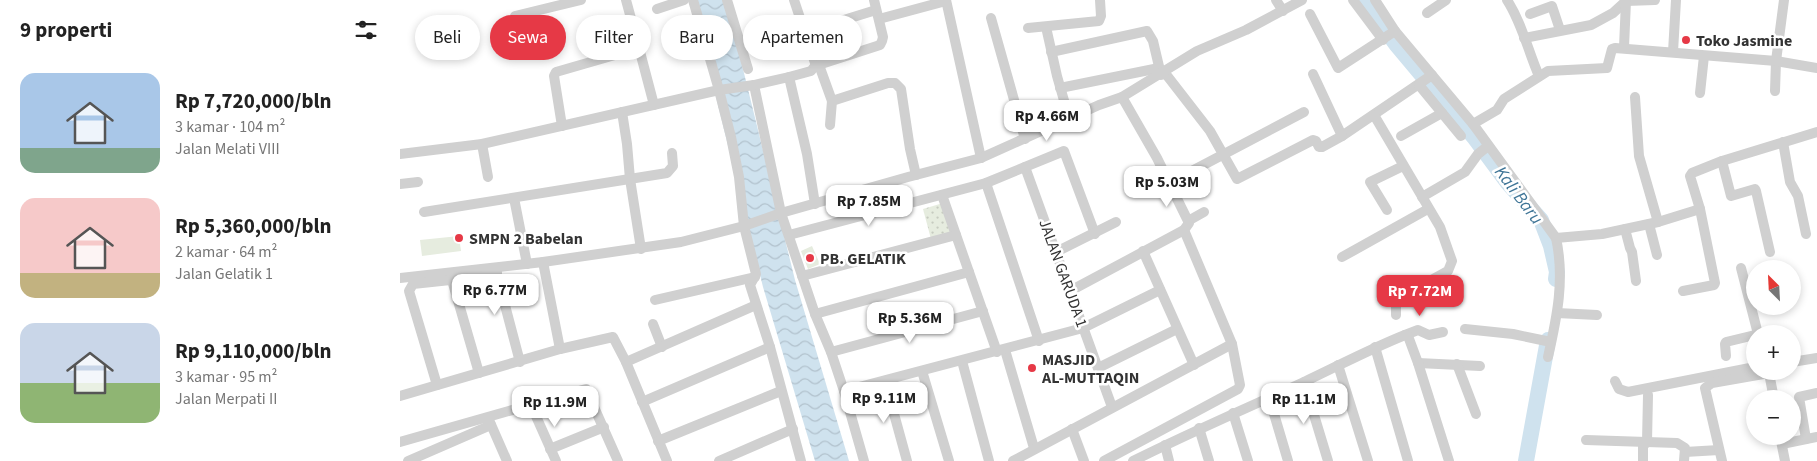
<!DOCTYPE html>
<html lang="id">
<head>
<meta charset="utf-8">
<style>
	body { margin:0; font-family:"Source Sans 3",sans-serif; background:#f2f2f2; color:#222; height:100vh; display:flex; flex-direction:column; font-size:19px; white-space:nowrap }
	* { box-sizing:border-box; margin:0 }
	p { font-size:16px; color:#767676 }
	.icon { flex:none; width:28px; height:28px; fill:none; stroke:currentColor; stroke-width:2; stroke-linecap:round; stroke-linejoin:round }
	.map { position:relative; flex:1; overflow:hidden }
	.sheet { display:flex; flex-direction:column; background:#fff; width:400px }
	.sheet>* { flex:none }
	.hud { position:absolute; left:15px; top:15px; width:475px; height:45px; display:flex; gap:10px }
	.needle { width:32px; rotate:336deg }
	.controls { position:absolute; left:1346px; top:260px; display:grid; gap:10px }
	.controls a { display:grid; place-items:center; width:55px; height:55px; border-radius:50%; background:#fff; box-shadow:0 2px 8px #0003; font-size:25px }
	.price { position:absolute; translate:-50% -42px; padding:0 11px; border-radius:10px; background:#fff; color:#222; font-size:16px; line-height:32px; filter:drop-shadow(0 1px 2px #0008) }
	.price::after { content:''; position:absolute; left:50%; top:30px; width:15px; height:11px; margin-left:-8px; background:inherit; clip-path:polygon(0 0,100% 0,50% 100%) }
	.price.active { background:#e63946; color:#fff }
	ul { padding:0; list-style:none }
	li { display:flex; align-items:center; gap:15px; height:125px; padding:0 20px }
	li span { display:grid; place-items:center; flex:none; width:140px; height:100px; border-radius:15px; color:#555 }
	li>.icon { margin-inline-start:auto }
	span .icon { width:60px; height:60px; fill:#fffc; stroke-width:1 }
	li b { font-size:21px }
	h2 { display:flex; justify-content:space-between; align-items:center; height:60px; padding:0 20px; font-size:21px }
	.pill { padding:0 18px; border-radius:22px; background:#fff; box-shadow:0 2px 8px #0003; font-size:18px; line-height:45px }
	.pill.active { background:#e63946; color:#fff }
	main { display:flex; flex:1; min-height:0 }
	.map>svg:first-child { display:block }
	.grass { fill:#e6ecdf }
	.park { fill:url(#park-dots) }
	.water { fill:url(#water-waves) }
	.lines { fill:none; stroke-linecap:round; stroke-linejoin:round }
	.river { stroke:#cfe2ee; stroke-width:16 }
	.minor { stroke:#d0d0d0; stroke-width:10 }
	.poi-dot { fill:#e63946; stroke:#fff; stroke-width:2 }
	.labels { text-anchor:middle; stroke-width:5; stroke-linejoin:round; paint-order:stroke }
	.poi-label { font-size:16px; font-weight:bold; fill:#333; stroke:#fff; text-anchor:start }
	.street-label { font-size:16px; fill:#333; stroke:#fff }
	.water-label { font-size:18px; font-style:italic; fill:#3f7597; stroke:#fff }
</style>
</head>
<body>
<main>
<section class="sheet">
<h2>9 properti<svg class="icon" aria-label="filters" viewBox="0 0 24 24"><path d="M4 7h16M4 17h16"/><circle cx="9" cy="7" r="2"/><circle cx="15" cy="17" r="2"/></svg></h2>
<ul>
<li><span style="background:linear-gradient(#a9c7e8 75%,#7fa58c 0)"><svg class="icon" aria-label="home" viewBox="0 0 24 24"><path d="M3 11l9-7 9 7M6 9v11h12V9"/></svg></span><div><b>Rp 7,720,000/bln</b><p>3 kamar · 104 m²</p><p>Jalan Melati VIII</p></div></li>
<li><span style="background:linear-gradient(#f6c9c9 75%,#c2b280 0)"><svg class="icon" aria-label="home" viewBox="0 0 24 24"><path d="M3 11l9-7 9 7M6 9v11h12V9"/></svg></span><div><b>Rp 5,360,000/bln</b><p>2 kamar · 64 m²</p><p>Jalan Gelatik 1</p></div></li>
<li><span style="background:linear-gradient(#c9d6e8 60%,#8fb573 0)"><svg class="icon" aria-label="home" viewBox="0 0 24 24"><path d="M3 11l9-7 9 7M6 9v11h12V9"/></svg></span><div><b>Rp 9,110,000/bln</b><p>3 kamar · 95 m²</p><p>Jalan Merpati II</p></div></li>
</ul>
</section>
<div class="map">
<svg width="1417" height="461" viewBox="0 0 1417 461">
	<defs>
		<pattern id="park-dots" width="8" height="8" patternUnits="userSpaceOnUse" patternTransform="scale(1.25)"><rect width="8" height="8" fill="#e6ecdf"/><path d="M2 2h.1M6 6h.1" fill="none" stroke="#c6cbc0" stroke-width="1.8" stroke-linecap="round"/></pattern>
		<pattern id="water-waves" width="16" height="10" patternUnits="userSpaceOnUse" patternTransform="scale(1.25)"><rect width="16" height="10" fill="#cfe2ee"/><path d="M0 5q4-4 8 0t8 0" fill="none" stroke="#b2c2cd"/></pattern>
	</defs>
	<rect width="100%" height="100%" fill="#fff"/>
	<!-- grass -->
	<g class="grass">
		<path d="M 59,236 L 61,251 L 22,256 L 20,240 Z"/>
		<path d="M 412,246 L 420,264 L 408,269 L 401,251 Z"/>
	</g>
	<!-- park -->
	<path class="park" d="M 543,203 L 552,233 L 531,239 L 523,209 Z"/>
	<!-- water -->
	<path class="water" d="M 292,0 L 326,0 L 395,280 L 449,461 L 415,461 L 363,287 Z"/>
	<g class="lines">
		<!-- river -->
		<g class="river">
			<path d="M 964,0 L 996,44 L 1074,137 L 1108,183 L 1141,220 L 1151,246 L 1157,272 L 1156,279"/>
			<path d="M 1126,461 L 1148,340"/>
		</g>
		<!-- minor -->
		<g class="minor">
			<path d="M 293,0 L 319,90 L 331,137 L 339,177 L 344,226 L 356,274 L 350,285 L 370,347 L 401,461"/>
			<path d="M 327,0 L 348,69"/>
			<path d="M 394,0 L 415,63 L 415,66 L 411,71 L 389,77 L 407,154 L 415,204"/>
			<path d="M 546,0 L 581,158"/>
			<path d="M 876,0 L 883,11"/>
			<path d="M 953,0 L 983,40"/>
			<path d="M 975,0 L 995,31 L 1073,124 L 1156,238 C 1165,279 1157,317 1148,357"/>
			<path d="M 1107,0 C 1122,23 1128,51 1139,76"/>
			<path d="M 257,9 L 284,0"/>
			<path d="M 1027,13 L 1046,0"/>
			<path d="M 910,14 L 938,68 L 995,31"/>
			<path d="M 1130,14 L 1152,6 L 1160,30"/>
			<path d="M 115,16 L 181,0"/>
			<path d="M 591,18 L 625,139"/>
			<path d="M 479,19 L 546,1"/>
			<path d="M 646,27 L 657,76 L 669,118"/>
			<path d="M 628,28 L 699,21 L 701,16 L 700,0"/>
			<path d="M 405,32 L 476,10"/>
			<path d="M 1124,38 L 1191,25 L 1213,13 L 1226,1 L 1255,0"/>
			<path d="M 1224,47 L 1226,1"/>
			<path d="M 239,48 L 254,105"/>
			<path d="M 651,52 L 747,31 L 753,41 L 761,75"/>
			<path d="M 1273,52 L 1276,0"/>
			<path d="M 419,65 L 432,101"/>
			<path d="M 415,66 L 480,45 L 482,41 L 483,37 L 474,0"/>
			<path d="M 765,73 L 810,131 L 837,179 L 913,140 L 916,141 L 919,147 L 922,147 L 942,136 L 1032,75"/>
			<path d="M 913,74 L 942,136"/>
			<path d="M 354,85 L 381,213 L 415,314 L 431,352 L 444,391 L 464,461"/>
			<path d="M 1019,85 L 1061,136"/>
			<path d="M 660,88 L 759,68"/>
			<path d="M 1375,91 L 1376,61 L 1384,0"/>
			<path d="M 1300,93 L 1304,56"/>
			<path d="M 722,97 L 757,158 L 788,221"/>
			<path d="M 1235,97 L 1239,156 L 1258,222"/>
			<path d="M 222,112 L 227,144 L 230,179 L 241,249"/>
			<path d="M 974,115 L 1040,227 L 1052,261 L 1048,271 L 999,298 L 996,302 L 996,315"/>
			<path d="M 1073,124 L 1097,110 L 1104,99 L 1148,71 L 1207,68 L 1212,49 L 1215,48 L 1376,61 L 1417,68"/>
			<path d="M 430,125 L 432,101 L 488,83 L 495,83 L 501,89 L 510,149 L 516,175"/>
			<path d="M 162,126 L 154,76 L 156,72 L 239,48 L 226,0"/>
			<path d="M 1001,136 L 1042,113"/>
			<path d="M 1383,142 L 1390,182 L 1398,196 L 1406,234"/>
			<path d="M 82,144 L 88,177"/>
			<path d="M 0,154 L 82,144 L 319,90 L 354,85 L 389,77"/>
			<path d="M 1322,161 L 1331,196 L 1355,189 L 1356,191 L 1370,252"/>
			<path d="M 625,167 L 712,407"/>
			<path d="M 586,183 L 639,341"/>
			<path d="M 769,183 L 904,112"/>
			<path d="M 0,184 L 18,182"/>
			<path d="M 542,195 L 597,352"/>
			<path d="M 1022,197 L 1065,172 L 1078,154 L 1088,146"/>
			<path d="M 114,198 L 127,264"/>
			<path d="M 987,210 L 970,182 L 1003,166"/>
			<path d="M 24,212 L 267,173 L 273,166 L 272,153"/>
			<path d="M 1249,224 L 1257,255"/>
			<path d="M 1225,229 L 1230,248 L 1232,252 L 1236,281"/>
			<path d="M 389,235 L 586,183 L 664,151 L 695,234"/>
			<path d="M 1156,238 L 1202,234 L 1258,222 L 1300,209 L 1290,176 L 1292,173 L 1322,161 L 1417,132"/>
			<path d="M 743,251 L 794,365"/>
			<path d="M 656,252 L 716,222"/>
			<path d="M 942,257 L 1028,209"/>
			<path d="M 143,262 L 160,349"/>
			<path d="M 97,268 L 97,275 L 120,362"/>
			<path d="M 1341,268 L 1358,334"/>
			<path d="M 402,276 L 556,235"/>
			<path d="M 0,278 L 143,262 L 281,242 L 344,226 L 381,213 L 508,177 L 581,158 L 699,105 L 722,97 L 797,51 L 846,30 L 902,0"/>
			<path d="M 52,280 L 79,373"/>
			<path d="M 670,291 L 784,230 L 789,223 L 788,221 L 804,212"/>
			<path d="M 1283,291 L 1314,285 L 1315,283 L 1300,209"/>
			<path d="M 255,300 L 355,277"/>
			<path d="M 1157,313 L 1197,315"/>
			<path d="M 415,314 L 569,272"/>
			<path d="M 253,324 L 262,347"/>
			<path d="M 1065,329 L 1113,334 L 1151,342"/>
			<path d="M 1005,335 L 1018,330 L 1029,335 L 1043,332"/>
			<path d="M 975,347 L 1008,461"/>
			<path d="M 605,350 L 634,448"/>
			<path d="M 431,352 L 583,311"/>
			<path d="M 1326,356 L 1325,344 L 1326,342 L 1355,335"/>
			<path d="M 562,361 L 589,461"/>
			<path d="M 226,362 L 356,305"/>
			<path d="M 1392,362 L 1417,358"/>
			<path d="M 1018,363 L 1080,366"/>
			<path d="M 1057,364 L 1076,414"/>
			<path d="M 938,365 L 968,461"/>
			<path d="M 698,368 L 777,329"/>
			<path d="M 522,371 L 549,461"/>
			<path d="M 485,381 L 507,461"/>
			<path d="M 1215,381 L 1219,389 L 1228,392 L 1355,367"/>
			<path d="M 904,382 L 928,461"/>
			<path d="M 37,385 L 9,291 L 13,284 L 97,275"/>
			<path d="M 444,391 L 683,328 L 760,290"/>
			<path d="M 0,396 L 160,349 L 213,337 L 226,362 L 267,461"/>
			<path d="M 869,397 L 888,461"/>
			<path d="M 242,402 L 370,347"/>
			<path d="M 131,405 L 156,461"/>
			<path d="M 833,413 L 848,461"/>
			<path d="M 89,420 L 107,461"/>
			<path d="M 799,428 L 809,461"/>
			<path d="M 672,429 L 684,461"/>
			<path d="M 1380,436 L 1385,461"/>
			<path d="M 1406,439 L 1399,397 L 1417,393"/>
			<path d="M 1186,440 L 1277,443 L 1285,448 L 1284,461"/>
			<path d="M 258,441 L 381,391"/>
			<path d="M 0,442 L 186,389 L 218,461"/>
			<path d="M 1382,444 L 1417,437"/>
			<path d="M 765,445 L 769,461"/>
			<path d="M 150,449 L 204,427"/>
			<path d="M 1285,452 L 1319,450"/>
			<path d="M 8,461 L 91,425"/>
			<path d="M 319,461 L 393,429"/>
			<path d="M 613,461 L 832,344"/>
			<path d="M 704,461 L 838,389 L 840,385 L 832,344 L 784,230"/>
			<path d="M 733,461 C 789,433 847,408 904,382 C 938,366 970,349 1005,335 L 1008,336 L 1018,363 L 1049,461"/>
			<path d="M 1243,461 L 1243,446 L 1247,442 L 1248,395"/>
			<path d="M 1322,461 L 1305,388 L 1312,383 L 1369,373 L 1374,399"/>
		</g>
	</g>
	<!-- markers -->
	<g class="poi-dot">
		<circle cx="1286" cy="40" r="5"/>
		<circle cx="59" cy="238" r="5"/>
		<circle cx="410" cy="258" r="5"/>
		<circle cx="632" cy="368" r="5"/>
	</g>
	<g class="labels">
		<!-- poi labels -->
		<g class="poi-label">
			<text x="1296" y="46">Toko Jasmine</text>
			<text x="69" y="244">SMPN 2 Babelan</text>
			<text x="420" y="264">PB. GELATIK</text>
			<text x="642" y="365">MASJID<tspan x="642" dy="18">AL-MUTTAQIN</tspan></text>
		</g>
		<!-- street labels -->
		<g class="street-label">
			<text transform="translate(664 273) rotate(70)" y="6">JALAN GARUDA 1</text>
		</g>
		<!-- water labels -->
		<g class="water-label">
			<text transform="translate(1119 195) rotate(53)" y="6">Kali Baru</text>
		</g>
	</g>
</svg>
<div class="controls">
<a><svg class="needle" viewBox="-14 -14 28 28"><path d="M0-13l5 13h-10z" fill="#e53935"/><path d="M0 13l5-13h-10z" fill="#767676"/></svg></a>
<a>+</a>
<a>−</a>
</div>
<b class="price" style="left:647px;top:142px">Rp 4.66M</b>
<b class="price" style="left:767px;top:208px">Rp 5.03M</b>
<b class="price" style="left:469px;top:227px">Rp 7.85M</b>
<b class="price" style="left:95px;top:316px">Rp 6.77M</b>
<b class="price active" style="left:1020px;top:317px">Rp 7.72M</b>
<b class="price" style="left:510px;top:344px">Rp 5.36M</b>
<b class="price" style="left:484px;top:424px">Rp 9.11M</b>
<b class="price" style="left:904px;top:425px">Rp 11.1M</b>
<b class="price" style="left:155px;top:428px">Rp 11.9M</b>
<div class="hud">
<a class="pill">Beli</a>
<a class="pill active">Sewa</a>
<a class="pill">Filter</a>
<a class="pill">Baru</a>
<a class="pill">Apartemen</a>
</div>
</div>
</main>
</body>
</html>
